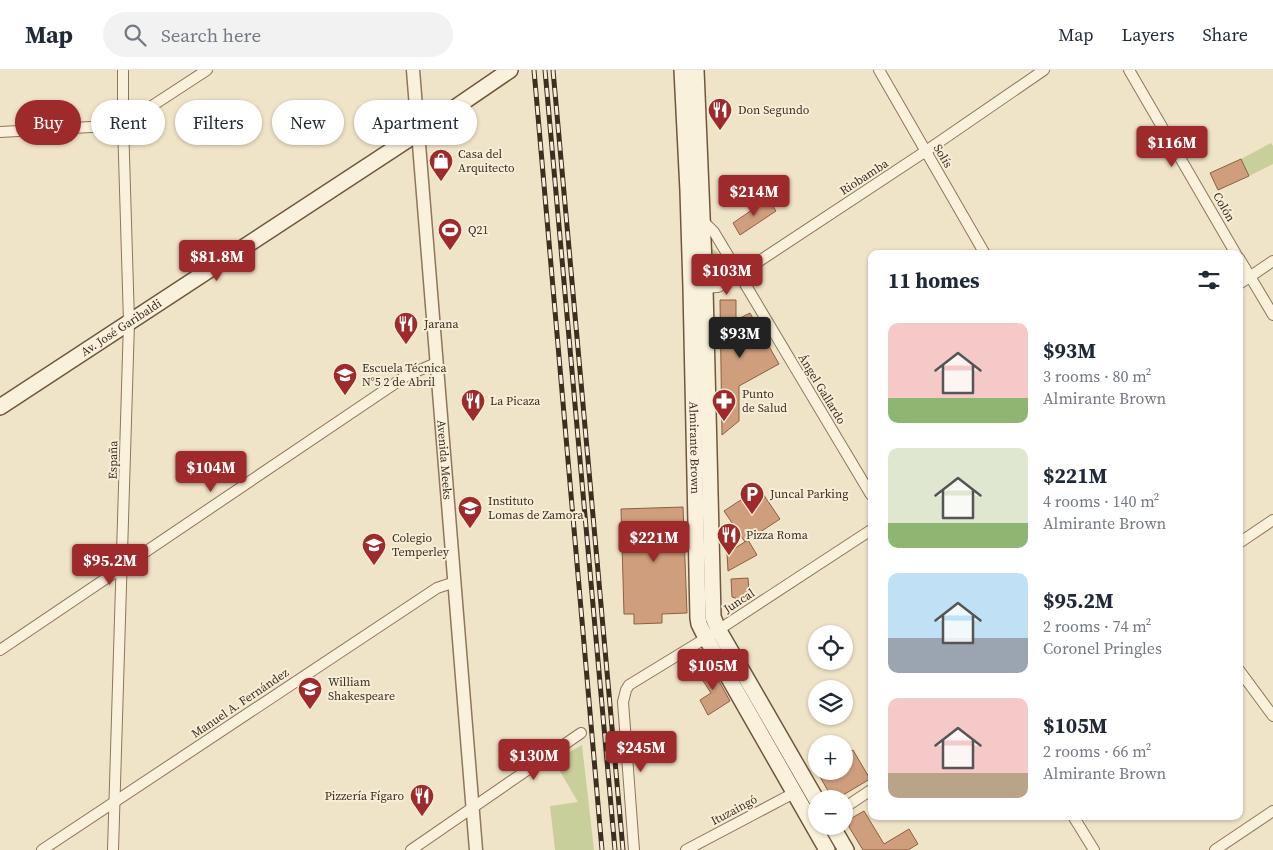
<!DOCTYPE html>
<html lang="en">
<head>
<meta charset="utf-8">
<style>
	body { margin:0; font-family:"Source Serif 4",serif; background:#f2f2f3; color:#1f2937; height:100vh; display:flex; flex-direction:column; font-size:19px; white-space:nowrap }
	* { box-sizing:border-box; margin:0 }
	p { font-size:16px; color:#747a83 }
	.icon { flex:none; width:28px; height:28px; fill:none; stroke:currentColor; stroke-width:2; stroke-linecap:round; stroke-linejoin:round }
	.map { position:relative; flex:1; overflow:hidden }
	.drawer { position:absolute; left:868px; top:180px; width:375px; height:570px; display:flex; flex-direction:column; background:#fff; border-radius:10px; box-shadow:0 1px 4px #0004 }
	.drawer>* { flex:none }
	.guide { position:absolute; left:15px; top:30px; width:475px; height:45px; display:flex; gap:10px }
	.controls { position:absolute; left:808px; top:555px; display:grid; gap:10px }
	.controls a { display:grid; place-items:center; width:45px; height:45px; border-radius:50%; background:#fff; box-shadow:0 1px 4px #0004; font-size:25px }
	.price { position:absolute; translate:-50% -42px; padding:0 11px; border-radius:5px; background:#9e2a2b; color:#fff; font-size:16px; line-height:32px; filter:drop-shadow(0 1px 2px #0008) }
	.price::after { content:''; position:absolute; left:50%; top:30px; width:15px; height:11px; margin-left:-8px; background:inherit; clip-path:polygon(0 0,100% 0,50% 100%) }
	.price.active { background:#222; color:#fff }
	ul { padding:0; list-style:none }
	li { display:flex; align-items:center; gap:15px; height:125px; padding:0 20px }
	li span { display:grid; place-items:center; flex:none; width:140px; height:100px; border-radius:10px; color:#555 }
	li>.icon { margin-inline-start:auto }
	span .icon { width:60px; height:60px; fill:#fffc; stroke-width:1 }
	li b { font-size:21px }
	h2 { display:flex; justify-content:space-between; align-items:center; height:60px; padding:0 20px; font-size:21px }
	.tag { padding:0 18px; border-radius:22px; background:#fff; box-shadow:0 1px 4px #0004; font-size:18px; line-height:45px }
	.tag.active { background:#9e2a2b; color:#fff }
	header { display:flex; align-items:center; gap:30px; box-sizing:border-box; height:70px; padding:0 25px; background:#fff; border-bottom:1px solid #e0e1e3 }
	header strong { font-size:24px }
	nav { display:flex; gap:28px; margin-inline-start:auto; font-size:18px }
	.search { width:350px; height:45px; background:#f2f2f3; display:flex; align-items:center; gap:12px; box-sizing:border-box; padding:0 18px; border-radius:28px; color:#747a83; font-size:19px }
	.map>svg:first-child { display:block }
	.green { fill:#c9cf9b }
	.building { fill:#cf9f7d; stroke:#8d5f41 }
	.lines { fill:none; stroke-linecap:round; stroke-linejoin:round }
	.minor-casing { stroke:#8d765c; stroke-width:12 }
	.tertiary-casing { stroke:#8d765c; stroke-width:15 }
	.secondary-casing { stroke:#6f573f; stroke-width:18 }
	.minor { stroke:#faf1dc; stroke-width:10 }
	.tertiary { stroke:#faf1dc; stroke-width:12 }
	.secondary { stroke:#faf1dc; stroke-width:15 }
	.rail-casing { stroke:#3d2e20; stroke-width:5 }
	.rail { stroke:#f7eed8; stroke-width:3; stroke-dasharray:9; stroke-linecap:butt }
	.labels { text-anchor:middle; stroke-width:4; stroke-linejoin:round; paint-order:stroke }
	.poi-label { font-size:12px; fill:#3d2e20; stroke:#f7eed8; text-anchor:start }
	.street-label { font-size:12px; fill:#3d2e20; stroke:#f7eed8 }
</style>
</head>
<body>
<header>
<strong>Map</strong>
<div class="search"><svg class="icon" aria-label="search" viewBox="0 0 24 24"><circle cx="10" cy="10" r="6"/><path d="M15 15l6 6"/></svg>Search here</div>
<nav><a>Map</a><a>Layers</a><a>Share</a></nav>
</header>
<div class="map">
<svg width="1273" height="780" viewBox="0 0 1273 780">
	<rect width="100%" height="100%" fill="#f0e4c8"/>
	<!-- green -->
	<g class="green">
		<path d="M 1271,73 L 1273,76 L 1273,94 L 1249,106 L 1241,89 Z"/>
		<path d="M 711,178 C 717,181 730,195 728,201 C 726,207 718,209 713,211 Z"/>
		<path d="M 582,675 L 594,780 L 555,780 L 550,736 L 578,732 L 554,691 Z"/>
	</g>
	<!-- building -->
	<g class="building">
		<path d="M 1241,89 L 1249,106 L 1218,120 L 1210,103 Z"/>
		<path d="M 768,129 L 776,141 L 740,165 L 733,153 Z"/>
		<path d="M 720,230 L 736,230 L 736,250 L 750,243 L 779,294 L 739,316 L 739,351 L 722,365 Z"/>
		<path d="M 759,418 L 780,449 L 745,472 L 724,441 Z"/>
		<path d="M 683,437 L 687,543 L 662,544 L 662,553 L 634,554 L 634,544 L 624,544 L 621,439 Z"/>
		<path d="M 748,470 L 757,485 L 728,501 L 727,483 Z"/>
		<path d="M 748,508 L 749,522 L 738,529 L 732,527 L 731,509 Z"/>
		<path d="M 710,595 L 730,631 L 708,645 L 700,630 L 711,623 L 698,603 Z"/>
		<path d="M 853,680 L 870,709 L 838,728 L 831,726 L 819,705 L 826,701 L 844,701 L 844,685 Z"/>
		<path d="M 864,741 L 884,774 L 909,759 L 918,774 L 908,780 L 863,780 L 849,757 L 850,749 Z"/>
	</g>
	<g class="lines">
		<defs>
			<g id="minor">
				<path d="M 879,0 L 985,184"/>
				<path d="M 1129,0 L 1236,184"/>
				<path d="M 0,62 L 109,56 L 123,53 L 135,47 L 207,0"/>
				<path d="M 702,150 L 714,162 L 871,425"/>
				<path d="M 1239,188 L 1273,245"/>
				<path d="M 1239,214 L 1273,191"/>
				<path d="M 701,218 L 718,217 L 726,213 L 926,81 L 1044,0"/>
				<path d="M 1239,473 L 1273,450"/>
				<path d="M 0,580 L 406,306 L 436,293"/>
				<path d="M 1239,600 L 1273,646"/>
				<path d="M 844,738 L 871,720"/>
				<path d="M 1073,746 L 1094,780"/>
				<path d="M 42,780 L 437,518 L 455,512"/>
				<path d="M 113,780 L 129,252 L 123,53 L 123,0"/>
				<path d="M 411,780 L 581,663"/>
				<path d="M 634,780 L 623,632 L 626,620 L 629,615 L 706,568 L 871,460"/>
				<path d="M 686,780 L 794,723"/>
				<path d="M 1215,780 L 1273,741"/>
			</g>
			<g id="tertiary">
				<path id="s1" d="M 413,0 L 476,780"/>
			</g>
			<g id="secondary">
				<path id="s2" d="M 682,0 L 688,121 L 691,218 L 698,548 L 699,554 L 706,568 L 827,780"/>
				<path d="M 696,0 L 705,218 L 713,547 L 718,559 L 816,729"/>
				<path id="s3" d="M 0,337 L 418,63 L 510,0"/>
				<path d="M 832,756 L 846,780"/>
			</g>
		</defs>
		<!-- minor casing -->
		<use href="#minor" class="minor-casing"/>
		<!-- tertiary casing -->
		<use href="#tertiary" class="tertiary-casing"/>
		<!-- secondary casing -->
		<use href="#secondary" class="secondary-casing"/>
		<!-- minor -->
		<use href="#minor" class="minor"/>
		<!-- tertiary -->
		<use href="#tertiary" class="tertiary"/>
		<!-- secondary -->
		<use href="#secondary" class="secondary"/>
		<defs>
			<g id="rail">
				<path d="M 534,0 L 602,780"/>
				<path d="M 545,0 L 615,780"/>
				<path d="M 553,0 L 623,780"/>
			</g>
		</defs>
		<!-- rail casing -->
		<use href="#rail" class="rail-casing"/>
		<!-- rail -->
		<use href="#rail" class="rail"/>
	</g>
	<!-- icons -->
	<defs>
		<symbol id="restaurant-pin" viewBox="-11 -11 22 30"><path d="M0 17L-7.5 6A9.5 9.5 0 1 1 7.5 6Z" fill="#9e2a2b" stroke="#f7eed8"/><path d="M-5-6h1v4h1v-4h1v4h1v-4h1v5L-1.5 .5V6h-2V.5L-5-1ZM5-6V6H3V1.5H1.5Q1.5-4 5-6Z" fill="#fff"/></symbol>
		<symbol id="shop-pin" viewBox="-11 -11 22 30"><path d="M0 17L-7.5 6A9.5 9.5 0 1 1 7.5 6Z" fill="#9e2a2b" stroke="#f7eed8"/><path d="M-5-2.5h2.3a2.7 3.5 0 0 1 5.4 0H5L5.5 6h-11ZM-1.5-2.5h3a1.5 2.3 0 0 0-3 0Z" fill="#fff"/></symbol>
		<symbol id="stadium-pin" viewBox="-11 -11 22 30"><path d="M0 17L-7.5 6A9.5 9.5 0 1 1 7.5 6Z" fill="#9e2a2b" stroke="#f7eed8"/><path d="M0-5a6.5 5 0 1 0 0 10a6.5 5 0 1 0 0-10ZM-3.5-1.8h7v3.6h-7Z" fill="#fff"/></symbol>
		<symbol id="school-pin" viewBox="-11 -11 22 30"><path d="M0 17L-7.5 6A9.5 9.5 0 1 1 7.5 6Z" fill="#9e2a2b" stroke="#f7eed8"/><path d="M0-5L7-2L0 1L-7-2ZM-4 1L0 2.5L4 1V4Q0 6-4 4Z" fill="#fff"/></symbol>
		<symbol id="pharmacy-pin" viewBox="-11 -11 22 30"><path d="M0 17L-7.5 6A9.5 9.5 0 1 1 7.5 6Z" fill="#9e2a2b" stroke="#f7eed8"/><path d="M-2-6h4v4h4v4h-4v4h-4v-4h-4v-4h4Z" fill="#fff"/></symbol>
		<symbol id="parking-pin" viewBox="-11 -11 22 30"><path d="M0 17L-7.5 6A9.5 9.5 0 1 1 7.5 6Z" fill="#9e2a2b" stroke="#f7eed8"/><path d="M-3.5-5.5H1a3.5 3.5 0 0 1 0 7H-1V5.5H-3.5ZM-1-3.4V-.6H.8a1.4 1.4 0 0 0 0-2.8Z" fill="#fff"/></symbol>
	</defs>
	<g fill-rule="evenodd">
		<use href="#restaurant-pin" x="706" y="26" width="28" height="38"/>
		<use href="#shop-pin" x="427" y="77" width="28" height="38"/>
		<use href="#stadium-pin" x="436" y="146" width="28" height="38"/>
		<use href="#restaurant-pin" x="392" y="240" width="28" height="38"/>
		<use href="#school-pin" x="331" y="291" width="28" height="38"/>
		<use href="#restaurant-pin" x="459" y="317" width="28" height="38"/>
		<use href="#pharmacy-pin" x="710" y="317" width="28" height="38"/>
		<use href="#parking-pin" x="738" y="410" width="28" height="38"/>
		<use href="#school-pin" x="456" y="424" width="28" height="38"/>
		<use href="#restaurant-pin" x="715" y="451" width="28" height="38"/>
		<use href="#school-pin" x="360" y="461" width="28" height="38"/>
		<use href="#school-pin" x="296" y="605" width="28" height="38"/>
		<use href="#restaurant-pin" x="408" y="712" width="28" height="38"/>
	</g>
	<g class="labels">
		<!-- poi labels -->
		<g class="poi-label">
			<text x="738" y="44">Don Segundo</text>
			<text x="458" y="88">Casa del<tspan x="458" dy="14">Arquitecto</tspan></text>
			<text x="468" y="164">Q21</text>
			<text x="424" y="258">Jarana</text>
			<text x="362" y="302">Escuela Técnica<tspan x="362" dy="14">N°5 2 de Abril</tspan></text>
			<text x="742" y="328">Punto<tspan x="742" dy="14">de Salud</tspan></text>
			<text x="490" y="335">La Picaza</text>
			<text x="770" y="428">Juncal Parking</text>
			<text x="488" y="435">Instituto<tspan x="488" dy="14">Lomas de Zamora</tspan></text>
			<text x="746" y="469">Pizza Roma</text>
			<text x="392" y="472">Colegio<tspan x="392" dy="14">Temperley</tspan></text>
			<text x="328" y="616">William<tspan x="328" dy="14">Shakespeare</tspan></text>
			<text x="404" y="730" text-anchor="end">Pizzería Fígaro</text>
		</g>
		<!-- street labels -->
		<g class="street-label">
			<text transform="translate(943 86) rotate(60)" y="4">Solís</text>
			<text transform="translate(864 107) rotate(-33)" y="4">Riobamba</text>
			<text transform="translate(1224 137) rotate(60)" y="4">Colón</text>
			<text dy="4" stroke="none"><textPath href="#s3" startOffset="145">Av. José Garibaldi</textPath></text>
			<text transform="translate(822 319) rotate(59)" y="4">Ángel Gallardo</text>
			<text dy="4" stroke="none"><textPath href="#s2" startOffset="378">Almirante Brown</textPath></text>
			<text transform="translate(113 390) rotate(-89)" y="4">España</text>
			<text dy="4" stroke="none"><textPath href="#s1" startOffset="391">Avenida Meeks</textPath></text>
			<text transform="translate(739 531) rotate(-33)" y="4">Juncal</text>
			<text transform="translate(240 633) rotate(-34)" y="4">Manuel A. Fernández</text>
			<text transform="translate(734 740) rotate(-28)" y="4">Ituzaingó</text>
		</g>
	</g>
</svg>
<div class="controls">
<a><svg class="icon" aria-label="locate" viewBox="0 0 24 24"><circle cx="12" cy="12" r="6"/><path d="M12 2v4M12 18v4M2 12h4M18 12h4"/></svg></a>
<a><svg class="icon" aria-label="layers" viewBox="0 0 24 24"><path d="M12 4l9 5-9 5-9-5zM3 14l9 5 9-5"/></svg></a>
<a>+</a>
<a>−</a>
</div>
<b class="price" style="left:1172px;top:98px">$116M</b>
<b class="price" style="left:754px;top:147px">$214M</b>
<b class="price" style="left:217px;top:212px">$81.8M</b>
<b class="price" style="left:727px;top:226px">$103M</b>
<b class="price active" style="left:740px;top:289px">$93M</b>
<b class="price" style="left:211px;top:423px">$104M</b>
<b class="price" style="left:654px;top:493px">$221M</b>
<b class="price" style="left:110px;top:516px">$95.2M</b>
<b class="price" style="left:713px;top:621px">$105M</b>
<b class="price" style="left:641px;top:703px">$245M</b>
<b class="price" style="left:534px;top:711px">$130M</b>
<div class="guide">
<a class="tag active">Buy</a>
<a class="tag">Rent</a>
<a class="tag">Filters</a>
<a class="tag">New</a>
<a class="tag">Apartment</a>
</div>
<section class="drawer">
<h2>11 homes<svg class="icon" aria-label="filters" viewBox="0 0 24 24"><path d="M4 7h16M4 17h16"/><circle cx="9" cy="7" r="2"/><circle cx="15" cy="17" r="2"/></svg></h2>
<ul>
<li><span style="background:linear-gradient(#f6c9c9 75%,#8fb573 0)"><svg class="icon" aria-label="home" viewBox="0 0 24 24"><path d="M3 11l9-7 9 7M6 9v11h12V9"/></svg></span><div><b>$93M</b><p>3 rooms · 80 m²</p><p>Almirante Brown</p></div></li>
<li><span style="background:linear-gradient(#dfe7d0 75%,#8fb573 0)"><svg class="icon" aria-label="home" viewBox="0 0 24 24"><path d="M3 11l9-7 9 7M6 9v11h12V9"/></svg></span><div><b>$221M</b><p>4 rooms · 140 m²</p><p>Almirante Brown</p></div></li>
<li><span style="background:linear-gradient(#bfe0f5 65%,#9aa5b1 0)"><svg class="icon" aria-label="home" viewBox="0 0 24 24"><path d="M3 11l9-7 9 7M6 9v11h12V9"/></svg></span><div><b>$95.2M</b><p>2 rooms · 74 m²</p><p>Coronel Pringles</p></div></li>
<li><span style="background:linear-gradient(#f6c9c9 75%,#b9a48a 0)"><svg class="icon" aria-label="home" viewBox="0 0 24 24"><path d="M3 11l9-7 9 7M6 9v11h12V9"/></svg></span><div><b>$105M</b><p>2 rooms · 66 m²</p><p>Almirante Brown</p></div></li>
</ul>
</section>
</div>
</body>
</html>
